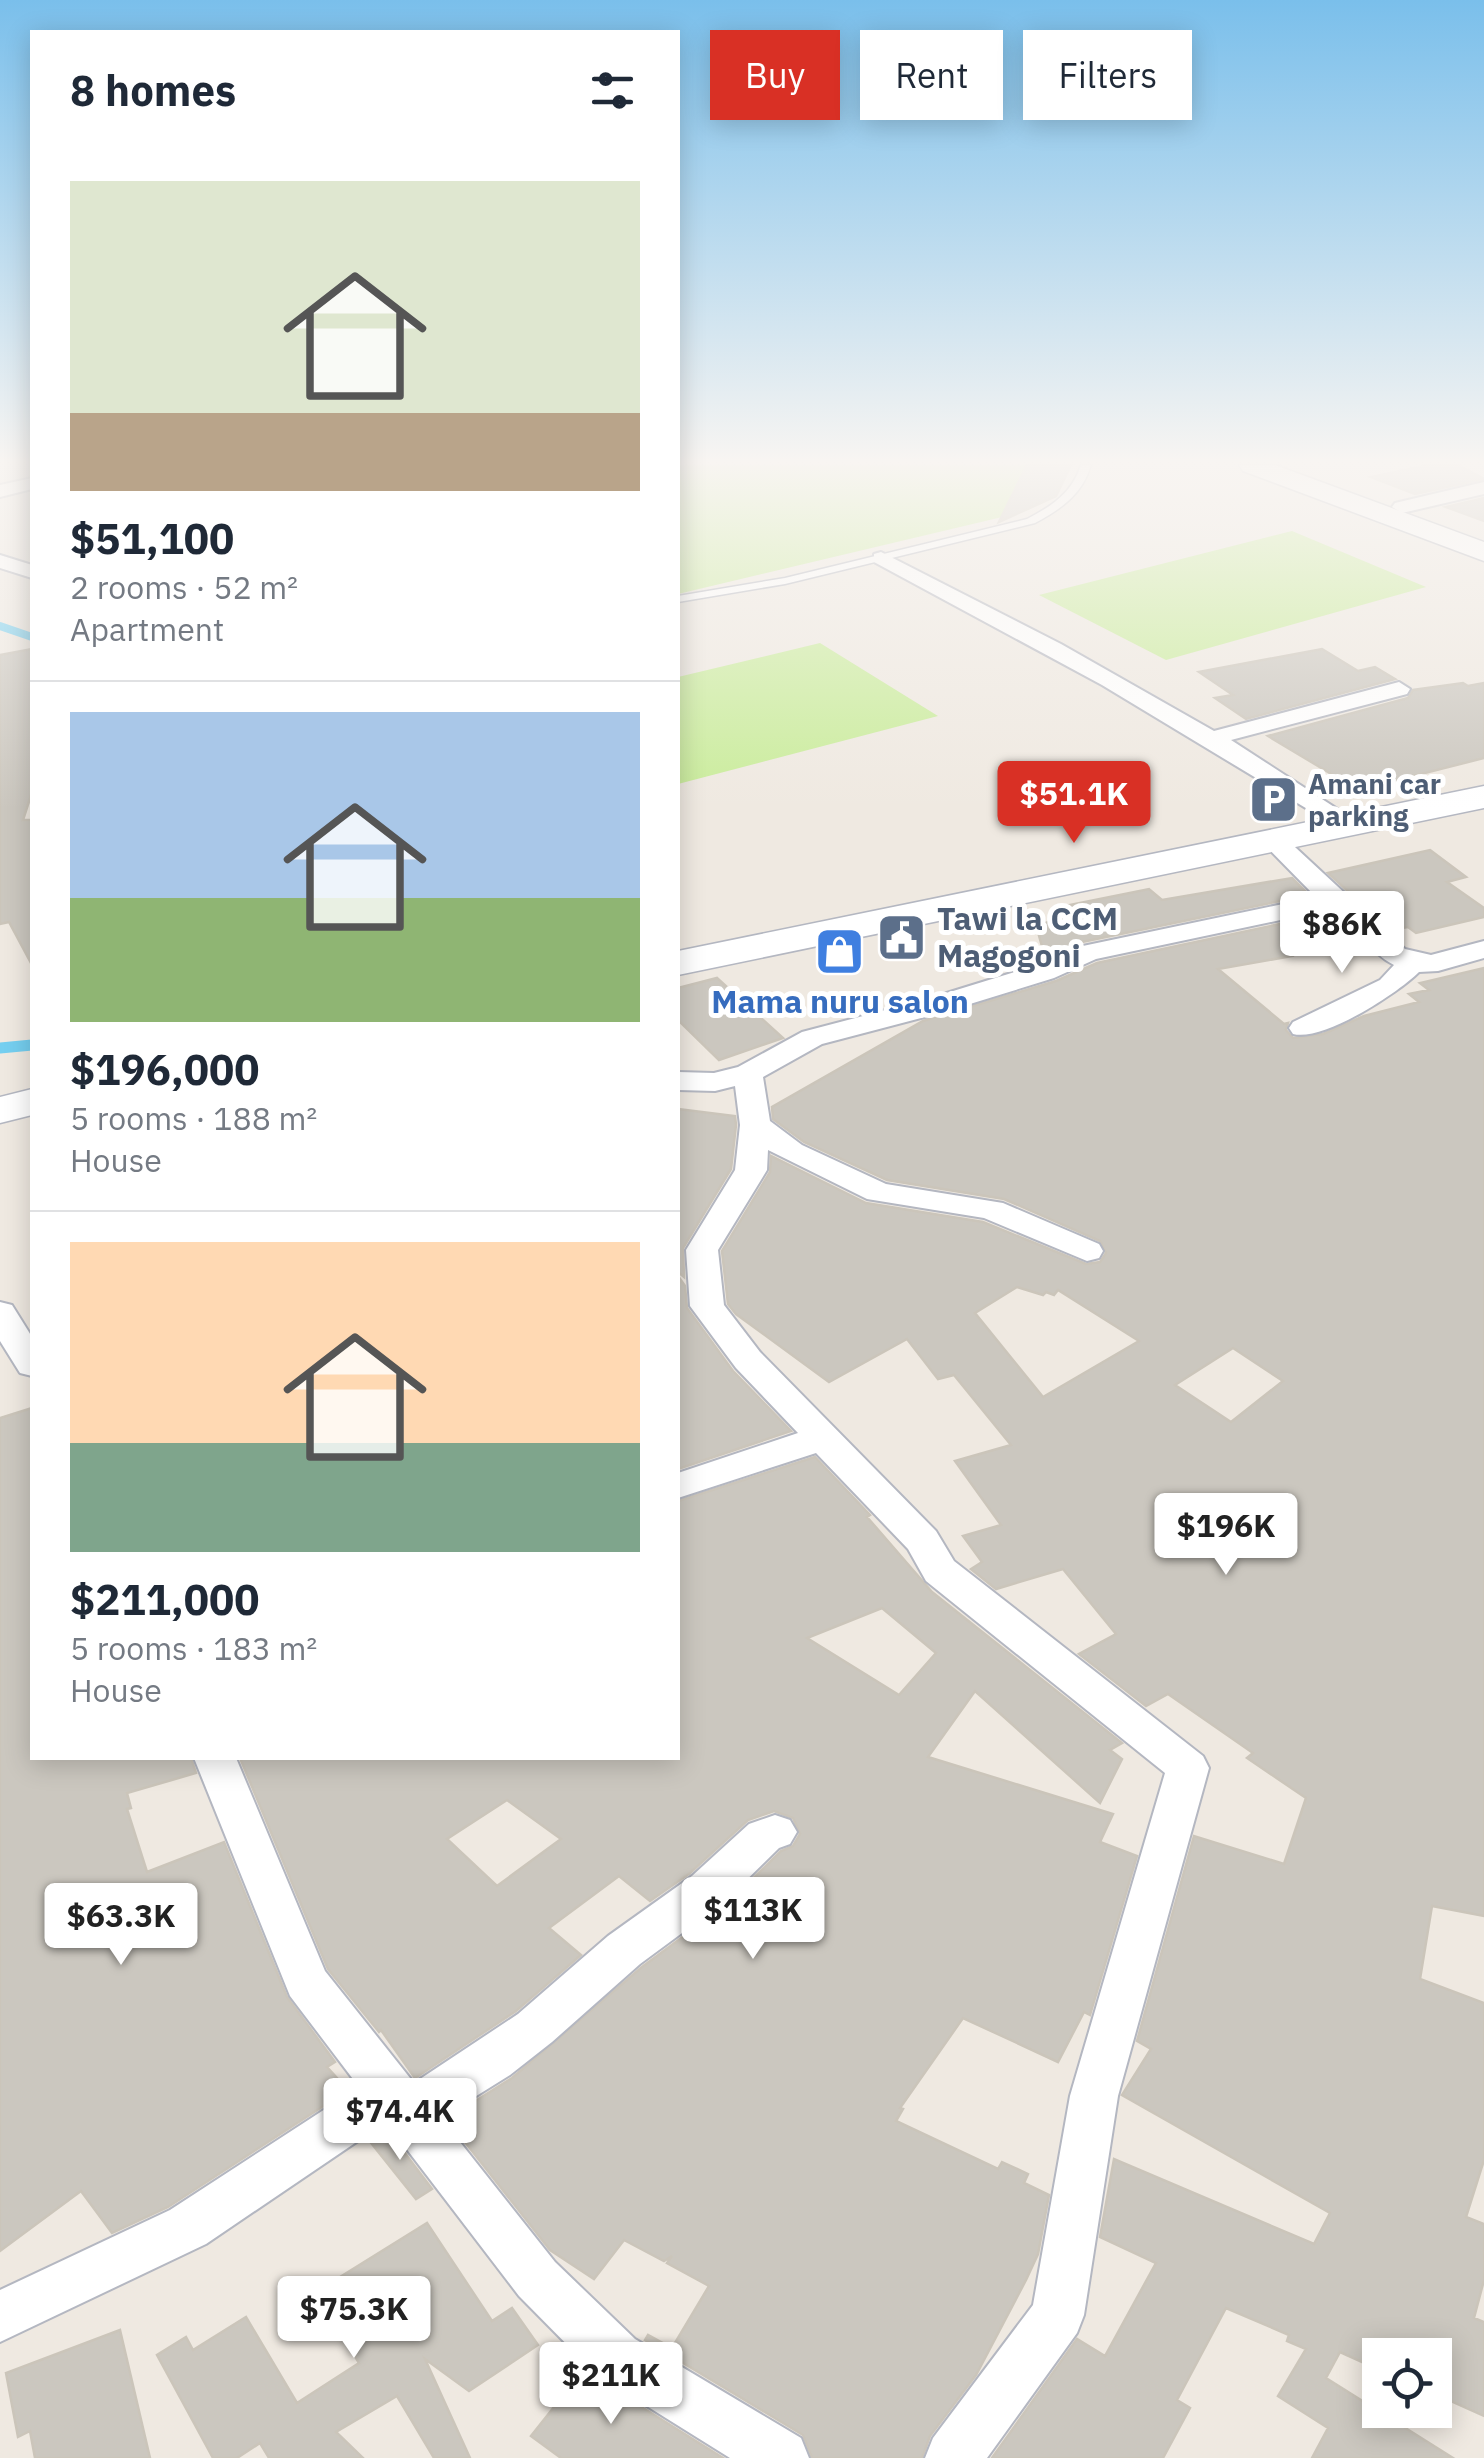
<!DOCTYPE html>
<html lang="en">
<head>
<meta charset="utf-8">
<style>
	body { margin:0; font-family:"IBM Plex Sans",sans-serif; background:#f2f2f3; color:#1f2937; height:100vh; display:flex; flex-direction:column; font-size:38px; white-space:nowrap }
	* { box-sizing:border-box; margin:0 }
	p { font-size:32px; color:#747a83 }
	.icon { flex:none; width:55px; height:55px; fill:none; stroke:currentColor; stroke-width:2; stroke-linecap:round; stroke-linejoin:round }
	.map { position:relative; flex:1; overflow:hidden }
	.drawer { position:absolute; left:30px; top:30px; width:650px; height:1730px; display:flex; flex-direction:column; background:#fff; border-radius:0px; box-shadow:0 5px 25px #0003 }
	.drawer>* { flex:none }
	.banner { position:absolute; left:710px; top:30px; width:622px; height:90px; display:flex; gap:20px }
	.buttons { position:absolute; left:1362px; top:2338px; display:grid; gap:20px }
	.buttons a { display:grid; place-items:center; width:90px; height:90px; border-radius:0px; background:#fff; box-shadow:0 5px 25px #0003; font-size:50px }
	.price { position:absolute; translate:-50% -85px; padding:0 22px; border-radius:10px; background:#fff; color:#222; font-size:32px; line-height:65px; filter:drop-shadow(0 2px 5px #0008) }
	.price::after { content:''; position:absolute; left:50%; top:60px; width:30px; height:22px; margin-left:-15px; background:inherit; clip-path:polygon(0 0,100% 0,50% 100%) }
	.price.on { background:#d93025; color:#fff }
	ul { padding:0; list-style:none }
	li { display:grid; align-content:center; gap:20px; height:530px; padding:0 40px }
	li+li { border-top:2px solid #e0e1e3 }
	li span { display:grid; place-items:center; height:310px; border-radius:0px; color:#555 }
	li>.icon { margin-inline-start:auto }
	span .icon { width:180px; height:180px; fill:#fffc; stroke-width:1 }
	li b { font-size:42px }
	h2 { display:flex; justify-content:space-between; align-items:center; height:120px; padding:0 40px; font-size:42px }
	.tag { padding:0 35px; border-radius:0px; background:#fff; box-shadow:0 5px 25px #0003; font-size:35px; line-height:90px }
	.tag.on { background:#d93025; color:#fff }
	.map>svg:first-child { display:block }
	.pitch { fill:#c9ec9a }
	.lines { fill:none; stroke-linecap:round; stroke-linejoin:round }
	.stream-far1 { stroke:#75cff0; stroke-width:8 }
	.stream { stroke:#75cff0; stroke-width:11 }
	.building { fill:#cbc7bf; stroke:#cbc5ba; stroke-width:2.5; fill-rule:evenodd }
	.service-casing { stroke:#b4b7c1; stroke-width:3 }
	.minor-casing { stroke:#b4b7c1; stroke-width:4 }
	.secondary-casing { stroke:#b4b7c1; stroke-width:3 }
	.service { fill:#fff; fill-rule:evenodd }
	.minor { fill:#fff; fill-rule:evenodd }
	.secondary { fill:#fff; fill-rule:evenodd }
	.labels { text-anchor:middle; stroke-width:10; stroke-linejoin:round; paint-order:stroke }
	.far-service-label { font-size:28px; font-weight:bold; fill:#4e5e75; stroke:#fff; text-anchor:start }
	.service-label { font-size:32px; font-weight:bold; fill:#4e5e75; stroke:#fff; text-anchor:start }
	.shop-label { font-size:32px; font-weight:bold; fill:#366cbe; stroke:#fff }
</style>
</head>
<body>
<div class="map">
<svg width="1484" height="2458" viewBox="0 0 1484 2458">
	<rect width="100%" height="100%" fill="#efe9e1"/>
	<!-- pitch -->
	<g class="pitch">
		<path d="M 678,465 L 1071,465 L 1056,496 L 1023,512 L 678,594 Z"/>
		<path d="M 1292,531 L 1426,587 L 1166,660 L 1039,595 Z"/>
		<path d="M 820,643 L 938,716 L 678,784 L 678,677 Z"/>
	</g>
	<g class="lines">
		<!-- stream-far1 -->
		<path class="stream-far1" d="M 0,626 L 32,637"/>
		<!-- stream -->
		<path class="stream" d="M 0,1048 L 32,1045"/>
	</g>
	<!-- building -->
	<g class="building">
		<path d="M 1027,465 L 1071,465 L 1056,496 L 999,522 Z"/>
		<path d="M 1428,465 L 1458,465 L 1484,479 L 1415,494 L 1371,477 Z"/>
		<path d="M 1484,498 L 1484,521 L 1446,507 Z"/>
		<path d="M 32,649 L 32,792 L 23,820 L 32,820 L 32,965 L 9,922 L 0,924 L 0,655 Z"/>
		<path d="M 1322,649 L 1358,671 L 1375,667 L 1395,679 L 1246,719 L 1215,698 L 1233,695 L 1199,672 Z"/>
		<path d="M 1463,683 L 1468,686 L 1484,683 L 1484,758 L 1358,790 L 1268,736 L 1408,698 L 1413,690 Z"/>
		<path d="M 1430,850 L 1466,877 L 1447,882 L 1484,908 L 1484,917 L 1416,933 L 1408,927 L 1390,930 L 1328,873 Z"/>
		<path d="M 1292,878 L 1309,895 L 1077,943 L 1045,957 L 1036,925 L 1076,916 L 1065,906 L 1149,889 L 1162,900 Z"/>
		<path d="M 1327,914 L 1355,936 L 1284,948 L 1292,956 L 1218,969 L 1284,1024 L 1288,1023 L 1286,1030 L 1293,1038 L 1323,1034 L 1364,1016 L 1419,1002 L 1409,994 L 1429,990 L 1420,983 L 1484,968 L 1484,1916 L 1432,1906 L 1420,1979 L 1484,2003 L 1484,2160 L 1466,2217 L 1484,2224 L 1484,2280 L 1474,2318 L 1484,2322 L 1484,2416 L 1435,2394 L 1435,2355 L 1376,2355 L 1373,2367 L 1340,2352 L 1326,2378 L 1453,2458 L 1312,2458 L 1328,2428 L 1278,2396 L 1306,2349 L 1287,2341 L 1289,2335 L 1226,2308 L 1177,2400 L 1190,2408 L 1163,2458 L 992,2458 L 1077,2339 L 1105,2356 L 1156,2263 L 1100,2237 L 1114,2159 L 1314,2244 L 1330,2213 L 1122,2095 L 1151,2049 L 1137,2041 L 1194,1836 L 1284,1864 L 1306,1798 L 1247,1758 L 1253,1753 L 1168,1694 L 1146,1706 L 1079,1654 L 1116,1634 L 1063,1569 L 996,1589 L 971,1569 L 982,1562 L 963,1536 L 1001,1525 L 955,1461 L 1011,1445 L 954,1375 L 938,1379 L 907,1339 L 829,1382 L 736,1314 L 728,1304 L 722,1251 L 770,1172 L 771,1156 L 866,1203 L 983,1222 L 1086,1264 L 1100,1262 L 1106,1253 L 1100,1241 L 1004,1199 L 887,1180 L 804,1142 L 773,1119 L 772,1107 L 923,1021 L 1056,981 L 1097,963 ZM 1017,1287 L 1043,1295 L 1046,1292 L 1054,1295 L 1058,1290 L 1139,1341 L 1043,1397 L 975,1313 ZM 1233,1348 L 1283,1381 L 1231,1422 L 1175,1385 Z"/>
		<path d="M 717,978 L 783,1038 L 719,1060 L 678,1020 L 678,988 Z"/>
		<path d="M 678,1109 L 735,1116 L 736,1125 L 731,1169 L 683,1248 L 684,1277 L 678,1272 Z"/>
		<path d="M 678,1276 L 685,1286 L 687,1308 L 733,1371 L 791,1431 L 678,1469 Z"/>
		<path d="M 32,1408 L 32,1758 L 191,1758 L 196,1773 L 127,1793 L 131,1808 L 127,1809 L 147,1872 L 224,1842 L 287,1997 L 335,2062 L 327,2067 L 348,2090 L 168,2207 L 112,2233 L 81,2191 L 0,2251 L 0,1418 Z"/>
		<path d="M 815,1457 L 870,1515 L 867,1517 L 932,1592 L 1122,1743 L 1110,1750 L 1122,1759 L 1100,1803 L 975,1691 L 928,1757 L 1113,1814 L 1100,1842 L 1137,1856 L 1090,2015 L 1084,2012 L 1058,2062 L 963,2018 L 900,2108 L 903,2109 L 896,2121 L 998,2169 L 1002,2162 L 1028,2174 L 1024,2183 L 1049,2195 L 1038,2254 L 1026,2280 L 976,2375 L 930,2436 L 922,2458 L 812,2458 L 803,2435 L 645,2340 L 648,2335 L 672,2348 L 709,2286 L 667,2263 L 672,2256 L 664,2261 L 624,2240 L 594,2279 L 550,2250 L 447,2119 L 512,2078 L 642,1967 L 726,1905 L 781,1851 L 793,1846 L 800,1834 L 793,1818 L 774,1811 L 748,1820 L 690,1873 L 650,1901 L 619,1876 L 549,1928 L 581,1955 L 516,2011 L 415,2078 L 381,2030 L 379,2032 L 328,1969 L 240,1758 L 678,1758 L 678,1501 ZM 882,1608 L 936,1653 L 899,1695 L 807,1638 ZM 507,1800 L 561,1839 L 497,1886 L 447,1839 Z"/>
		<path d="M 385,2127 L 432,2189 L 416,2199 L 368,2139 Z"/>
		<path d="M 427,2223 L 492,2321 L 512,2308 L 538,2345 L 469,2391 L 425,2359 L 470,2458 L 434,2458 L 397,2396 L 336,2432 L 363,2458 L 269,2458 L 260,2443 L 237,2458 L 213,2458 L 157,2355 L 186,2337 L 193,2350 L 246,2317 L 297,2403 L 359,2363 L 316,2292 Z"/>
		<path d="M 120,2330 L 150,2458 L 35,2458 L 30,2431 L 18,2437 L 6,2373 Z"/>
		<path d="M 585,2368 L 595,2378 L 723,2458 L 561,2458 L 531,2436 Z"/>
	</g>
	<g class="lines">
		<defs>
			<path id="service" d="M 1081,465 L 1091,465 C 1082,495 1061,509 1035,523 L 785,584 L 678,602 L 678,596 L 785,578 L 1027,519 C 1052,506 1072,493 1081,465 Z"/>
			<g id="minor">
				<path d="M 32,478 L 32,489 L 0,497 L 0,485 Z"/>
				<path d="M 1484,482 L 1484,494 L 1402,513 L 1392,507 L 1395,503 Z"/>
				<path d="M 881,552 L 1061,644 L 1214,731 L 1399,682 L 1410,689 L 1407,694 L 1231,740 L 1345,814 L 1333,821 L 1324,819 L 1102,685 L 874,562 L 874,554 Z"/>
				<path d="M 0,555 L 32,565 L 32,578 L 0,568 Z"/>
				<path d="M 1273,832 L 1282,835 L 1405,949 L 1431,955 L 1484,941 L 1484,958 L 1438,971 L 1419,972 C 1398,993 1323,1042 1293,1034 L 1289,1028 L 1293,1022 L 1380,980 L 1394,965 C 1368,952 1355,922 1328,910 L 1096,959 L 1054,978 L 944,1012 L 822,1044 L 763,1077 L 770,1121 L 802,1145 L 886,1184 L 1003,1203 L 1099,1244 L 1103,1251 L 1099,1258 L 1087,1261 L 984,1218 L 867,1199 L 768,1150 L 767,1170 L 718,1250 L 724,1305 L 760,1352 L 936,1531 L 954,1561 L 1203,1756 L 1209,1768 L 1118,2096 L 1084,2315 L 1077,2333 L 987,2458 L 925,2458 L 933,2438 L 1033,2305 L 1070,2096 L 1165,1773 L 926,1581 L 908,1549 L 816,1453 L 678,1498 L 678,1473 L 798,1433 L 736,1368 L 690,1306 L 686,1250 L 735,1170 L 740,1125 L 735,1086 L 715,1091 L 678,1090 L 678,1072 L 714,1073 L 738,1067 L 802,1032 L 924,1000 L 1034,966 L 1078,947 L 1316,897 L 1260,840 Z"/>
				<path d="M 0,1302 L 12,1305 L 32,1337 L 32,1376 L 20,1373 L 0,1341 Z"/>
				<path d="M 194,1758 L 236,1758 L 325,1971 L 414,2083 L 518,2014 L 608,1936 L 692,1876 L 749,1824 L 775,1815 L 790,1820 L 797,1832 L 790,1844 L 779,1848 L 724,1902 L 640,1964 L 552,2042 L 510,2075 L 441,2118 L 555,2262 L 635,2339 L 801,2438 L 809,2458 L 730,2458 L 597,2375 L 519,2296 L 386,2122 L 206,2244 L 0,2342 L 0,2290 L 170,2210 L 359,2087 L 290,1996 Z"/>
			</g>
			<g id="secondary">
				<path d="M 1239,465 L 1275,465 L 1484,542 L 1484,561 L 1243,471 Z"/>
				<path d="M 1484,786 L 1484,808 L 678,975 L 678,951 Z"/>
				<path d="M 32,1089 L 32,1115 L 0,1123 L 0,1097 Z"/>
			</g>
		</defs>
		<!-- service casing -->
		<use href="#service" class="service-casing"/>
		<!-- minor casing -->
		<use href="#minor" class="minor-casing"/>
		<!-- secondary casing -->
		<use href="#secondary" class="secondary-casing"/>
		<!-- service -->
		<use href="#service" class="service"/>
		<!-- minor -->
		<use href="#minor" class="minor"/>
		<!-- secondary -->
		<use href="#secondary" class="secondary"/>
	</g>
	<!-- sky -->
	<linearGradient id="sky" x2="0" y2="1"><stop stop-color="#7abfeb"/><stop offset="0.57" stop-color="#f8f5f2"/><stop offset="1" stop-color="#f8f5f2" stop-opacity="0"/></linearGradient>
	<rect width="1484" height="809" fill="url(#sky)"/>
	<!-- icons -->
	<defs>
		<symbol id="parking-square" viewBox="-11 -11 22 22"><rect x="-9" y="-9" width="18" height="18" rx="4" fill="#5c6f8a" stroke="#fff"/><path d="M-3.5-5.5H1a3.5 3.5 0 0 1 0 7H-1V5.5H-3.5ZM-1-3.4V-.6H.8a1.4 1.4 0 0 0 0-2.8Z" fill="#fff"/></symbol>
		<symbol id="civic-square" viewBox="-11 -11 22 22"><rect x="-9" y="-9" width="18" height="18" rx="4" fill="#5c6f8a" stroke="#fff"/><path d="M-.6-6.5H3V-4.5H.6V-3L4-1V1h2V6H-6V1h2V-1L-.6-3ZM-1.2 2.5V6h2.4V2.5Z" fill="#fff"/></symbol>
		<symbol id="shop-square" viewBox="-11 -11 22 22"><rect x="-9" y="-9" width="18" height="18" rx="4" fill="#3f7fe0" stroke="#fff"/><path d="M-5-2.5h2.3a2.7 3.5 0 0 1 5.4 0H5L5.5 6h-11ZM-1.5-2.5h3a1.5 2.3 0 0 0-3 0Z" fill="#fff"/></symbol>
	</defs>
	<g fill-rule="evenodd">
		<use href="#parking-square" x="1246" y="772" width="55" height="55"/>
		<use href="#civic-square" x="874" y="910" width="55" height="55"/>
		<use href="#shop-square" x="812" y="924" width="55" height="55"/>
	</g>
	<g class="labels">
		<!-- far-service labels -->
		<g class="far-service-label">
			<text x="1308" y="794">Amani car<tspan x="1308" dy="32">parking</tspan></text>
		</g>
		<!-- service labels -->
		<g class="service-label">
			<text x="937" y="930">Tawi la CCM<tspan x="937" dy="37">Magogoni</tspan></text>
		</g>
		<!-- shop labels -->
		<g class="shop-label">
			<text x="840" y="1013">Mama nuru salon</text>
		</g>
	</g>
</svg>
<div class="buttons">
<a><svg class="icon" aria-label="locate" viewBox="0 0 24 24"><circle cx="12" cy="12" r="6"/><path d="M12 2v4M12 18v4M2 12h4M18 12h4"/></svg></a>
</div>
<b class="price on" style="left:1074px;top:846px">$51.1K</b>
<b class="price" style="left:1342px;top:976px">$86K</b>
<b class="price" style="left:1226px;top:1578px">$196K</b>
<b class="price" style="left:753px;top:1962px">$113K</b>
<b class="price" style="left:121px;top:1968px">$63.3K</b>
<b class="price" style="left:400px;top:2163px">$74.4K</b>
<b class="price" style="left:354px;top:2361px">$75.3K</b>
<b class="price" style="left:611px;top:2427px">$211K</b>
<div class="banner">
<a class="tag on">Buy</a>
<a class="tag">Rent</a>
<a class="tag">Filters</a>
</div>
<section class="drawer">
<h2>8 homes<svg class="icon" aria-label="filters" viewBox="0 0 24 24"><path d="M4 7h16M4 17h16"/><circle cx="9" cy="7" r="2"/><circle cx="15" cy="17" r="2"/></svg></h2>
<ul>
<li><span style="background:linear-gradient(#dfe7d0 75%,#b9a48a 0)"><svg class="icon" aria-label="home" viewBox="0 0 24 24"><path d="M3 11l9-7 9 7M6 9v11h12V9"/></svg></span><div><b>$51,100</b><p>2 rooms · 52 m²</p><p>Apartment</p></div></li>
<li><span style="background:linear-gradient(#a9c7e8 60%,#8fb573 0)"><svg class="icon" aria-label="home" viewBox="0 0 24 24"><path d="M3 11l9-7 9 7M6 9v11h12V9"/></svg></span><div><b>$196,000</b><p>5 rooms · 188 m²</p><p>House</p></div></li>
<li><span style="background:linear-gradient(#ffd9b3 65%,#7fa58c 0)"><svg class="icon" aria-label="home" viewBox="0 0 24 24"><path d="M3 11l9-7 9 7M6 9v11h12V9"/></svg></span><div><b>$211,000</b><p>5 rooms · 183 m²</p><p>House</p></div></li>
</ul>
</section>
</div>
</body>
</html>
